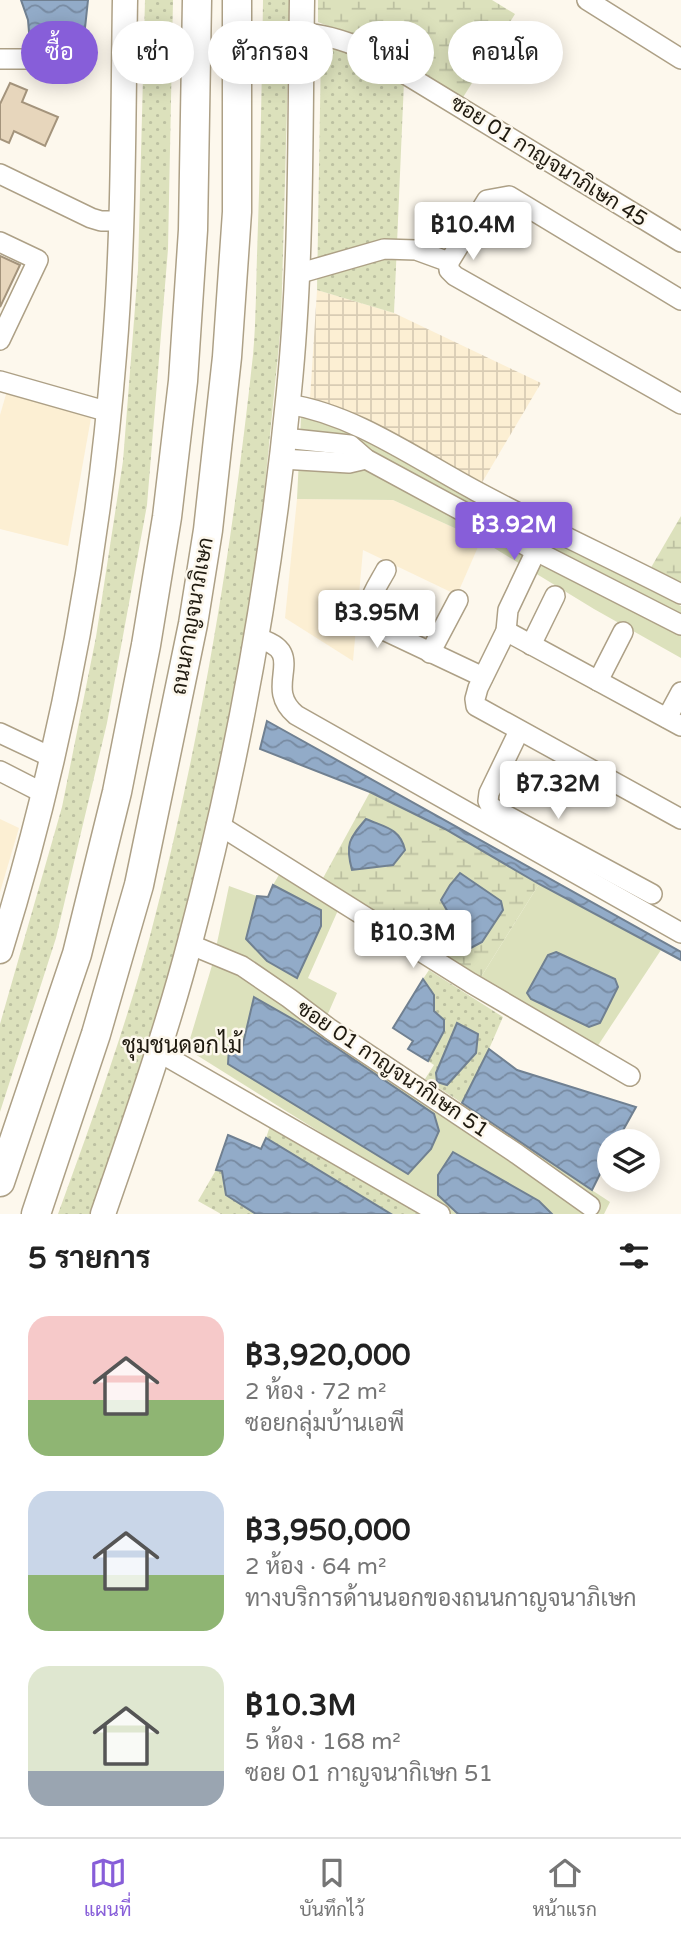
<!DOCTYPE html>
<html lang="th">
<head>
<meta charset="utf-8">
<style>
	body { margin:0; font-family:"Varela Round",Sarabun,sans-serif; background:#f2f2f2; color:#222; height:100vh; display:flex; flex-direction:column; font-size:26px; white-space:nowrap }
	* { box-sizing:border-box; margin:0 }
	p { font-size:23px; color:#767676 }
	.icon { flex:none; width:38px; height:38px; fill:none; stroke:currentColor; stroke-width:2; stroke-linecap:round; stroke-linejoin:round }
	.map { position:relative; height:1214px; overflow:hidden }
	.side { display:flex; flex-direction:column; background:#fff; flex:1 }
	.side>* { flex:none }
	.banner { position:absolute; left:21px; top:21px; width:640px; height:63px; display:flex; gap:14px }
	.controls { position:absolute; left:597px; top:1129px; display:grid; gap:14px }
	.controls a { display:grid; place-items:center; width:63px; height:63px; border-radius:50%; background:#fff; box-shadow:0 4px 18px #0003; font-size:35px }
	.price { position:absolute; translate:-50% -60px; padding:0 16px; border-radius:7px; background:#fff; color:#222; font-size:23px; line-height:46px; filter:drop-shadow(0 2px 4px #0008) }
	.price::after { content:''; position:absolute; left:50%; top:42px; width:21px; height:16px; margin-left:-10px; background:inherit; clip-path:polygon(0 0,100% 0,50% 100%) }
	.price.active { background:#875ed9; color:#fff }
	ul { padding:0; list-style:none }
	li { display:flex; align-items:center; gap:21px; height:175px; padding:0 28px }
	li span { display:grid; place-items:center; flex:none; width:196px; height:140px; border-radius:21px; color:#555 }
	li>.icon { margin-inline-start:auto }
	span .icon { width:84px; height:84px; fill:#fffc; stroke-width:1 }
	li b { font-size:30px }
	h2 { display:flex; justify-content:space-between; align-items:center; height:84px; padding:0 28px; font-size:30px }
	.tag { padding:0 24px; border-radius:32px; background:#fff; box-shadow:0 4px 18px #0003; font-size:24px; line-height:63px }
	.tag.active { background:#875ed9; color:#fff }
	.tabs { display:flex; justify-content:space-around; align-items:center; height:98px; border-top:2px solid #e0e0e0; background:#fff; font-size:19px; color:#767676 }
	.tabs a { display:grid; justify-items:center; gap:4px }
	.tabs .active { color:#875ed9 }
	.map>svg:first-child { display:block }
	.built { fill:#fcefd3 }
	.industrial { fill:url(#industrial-grid) }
	.grass { fill:url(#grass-dots) }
	.wetland { fill:url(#wetland-marsh) }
	.green { fill:#dce1bc; fill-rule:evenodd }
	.water { fill:url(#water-waves); stroke:#708091; stroke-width:2 }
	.building { fill:#e7d6bc; stroke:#a4947c; stroke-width:2 }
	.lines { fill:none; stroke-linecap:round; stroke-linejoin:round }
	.minor-casing { stroke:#ada086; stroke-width:22 }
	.major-casing { stroke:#ada086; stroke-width:27 }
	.highway-casing { stroke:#ada086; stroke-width:31 }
	.minor { stroke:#fff; stroke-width:19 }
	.major { stroke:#fff; stroke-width:24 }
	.highway { stroke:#fff; stroke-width:28 }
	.labels { text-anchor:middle; stroke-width:5; stroke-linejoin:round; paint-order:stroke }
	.street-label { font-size:21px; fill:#1f1a10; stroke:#fdf8ed }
	.neighbourhood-label { font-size:23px; fill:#1f1a10; stroke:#fdf8ed }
</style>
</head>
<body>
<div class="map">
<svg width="681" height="1214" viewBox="0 0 681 1214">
	<defs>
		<pattern id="industrial-grid" width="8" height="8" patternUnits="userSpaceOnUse" patternTransform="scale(1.75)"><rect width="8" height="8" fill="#fcefd3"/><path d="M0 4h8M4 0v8" fill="none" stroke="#d8ccb4"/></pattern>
		<pattern id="grass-dots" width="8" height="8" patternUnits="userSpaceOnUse" patternTransform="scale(1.75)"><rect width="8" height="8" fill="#dce1bc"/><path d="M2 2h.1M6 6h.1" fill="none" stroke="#bcc0a1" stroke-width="1.8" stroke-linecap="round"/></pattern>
		<pattern id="wetland-marsh" width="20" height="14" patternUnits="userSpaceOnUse" patternTransform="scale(1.75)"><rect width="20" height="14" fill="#dce1bc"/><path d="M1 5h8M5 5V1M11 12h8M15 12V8" fill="none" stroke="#bcc0a1"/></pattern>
		<pattern id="water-waves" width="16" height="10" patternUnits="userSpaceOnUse" patternTransform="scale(1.75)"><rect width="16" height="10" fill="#92abc8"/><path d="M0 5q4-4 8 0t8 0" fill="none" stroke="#778aa1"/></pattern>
	</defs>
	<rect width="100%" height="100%" fill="#fdf8ed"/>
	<!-- built -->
	<g class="built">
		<path d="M 7,391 L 91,418 L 68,546 L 0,529 L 0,415 Z"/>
		<path d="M 297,499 L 393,500 L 481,540 L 457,595 L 363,550 L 353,661 L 285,618 Z"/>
		<path d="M 0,819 L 19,828 L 0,892 Z"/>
	</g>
	<!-- industrial -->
	<path class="industrial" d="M 317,290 L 394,313 L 541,383 L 480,486 L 310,399 Z"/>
	<!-- grass -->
	<g class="grass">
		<path d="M 145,0 L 173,0 L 168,249 L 147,505 L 107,723 L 56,938 L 0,1112 L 0,1024 L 62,807 L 96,637 L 123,461 L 138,269 Z"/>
		<path d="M 263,0 L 290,0 L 281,324 L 258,556 L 236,690 L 180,944 L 111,1162 L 90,1214 L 58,1214 C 91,1124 125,1029 150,936 C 200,745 232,551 253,355 C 256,322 256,288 257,255 C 260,170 262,85 263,0 Z"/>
		<path d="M 334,47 L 404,81 L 394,313 L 317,290 L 321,49 Z"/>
		<path d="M 429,970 L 503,1017 L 489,1049 L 462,1103 L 425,1079 L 434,1065 L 428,1061 L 444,1031 L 444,1020 L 434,1011 L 434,995 L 423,979 Z"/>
		<path d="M 271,1123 L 420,1214 L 391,1214 L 266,1138 Z"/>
		<path d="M 216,1170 L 222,1170 L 226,1195 L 256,1214 L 221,1214 L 198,1201 Z"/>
	</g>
	<!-- wetland -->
	<g class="wetland">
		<path d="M 318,0 L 492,0 L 515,14 L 462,99 L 371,43 L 318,22 Z"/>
		<path d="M 681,516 L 681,587 L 649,571 Z"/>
		<path d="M 370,792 L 445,829 L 539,884 L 481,977 L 322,880 Z"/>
	</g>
	<!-- green -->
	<g class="green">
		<path d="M 301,417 C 342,416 399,458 436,477 C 517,521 599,563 681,606 L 681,658 L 594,609 L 481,540 L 393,500 L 297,499 Z"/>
		<path d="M 280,873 L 339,908 L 308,978 L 337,993 L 327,1016 L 610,1202 L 604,1214 L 552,1214 L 539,1200 L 438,1175 L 453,1211 L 458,1214 L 451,1214 L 187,1049 L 213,962 L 229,886 L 257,896 L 246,939 L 321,910 L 273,885 ZM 254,997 L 431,1149 L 408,1173 L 229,1047 L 242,1049 Z"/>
		<path d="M 539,884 L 661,950 L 597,1047 L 481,977 Z"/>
	</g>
	<!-- water -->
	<g class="water">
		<path d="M 21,0 L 88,0 L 85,28 L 80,37 L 70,28 L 59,28 L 30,44 L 28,20 Z"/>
		<path d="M 267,721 L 681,952 L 681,960 L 539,884 L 445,829 L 370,792 L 260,749 Z"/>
		<path d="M 366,819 C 384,827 400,828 405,850 L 393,865 L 352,870 C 345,844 349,839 366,819 Z"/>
		<path d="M 460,873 L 501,901 L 503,910 L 482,942 L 467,950 L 457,944 L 449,914 L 441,900 L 450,885 Z"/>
		<path d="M 273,885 L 321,910 L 321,926 L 297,978 L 267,961 L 246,939 L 257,896 L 268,897 Z"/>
		<path d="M 556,952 L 615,979 L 618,987 L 600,1023 L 589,1027 L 531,999 L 527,993 L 548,955 Z"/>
		<path d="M 423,979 L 434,995 L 434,1011 L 444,1020 L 444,1031 L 428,1061 L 408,1049 L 413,1041 L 393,1028 Z"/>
		<path d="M 254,997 L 303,1025 L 434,1114 L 439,1131 L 431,1149 L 408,1174 L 228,1064 L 229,1047 L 242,1048 Z"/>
		<path d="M 457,1023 L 478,1034 L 476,1053 L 447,1085 L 437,1082 L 436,1073 Z"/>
		<path d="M 489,1049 L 517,1070 L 636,1107 L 617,1141 L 609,1141 L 609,1156 L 592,1190 L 462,1103 Z"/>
		<path d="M 228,1135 L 261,1149 L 266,1138 L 391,1214 L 256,1214 L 226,1195 L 222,1171 L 216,1170 Z"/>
		<path d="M 453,1152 L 539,1201 L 552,1214 L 458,1214 L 438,1195 L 438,1175 Z"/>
	</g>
	<!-- building -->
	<g class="building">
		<path d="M 10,83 L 27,90 L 22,102 L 58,117 L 45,146 L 14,131 L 9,143 L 0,139 L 0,104 Z"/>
		<path d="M 0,256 L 20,265 L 0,307 Z"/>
	</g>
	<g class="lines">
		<defs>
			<g id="minor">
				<path d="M 587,0 L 681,59"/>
				<path d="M 302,33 C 324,34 343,40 364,49 L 681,242"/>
				<path d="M 0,59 L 75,59"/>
				<path d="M 0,174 L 91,218 L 101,221 L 122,221"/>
				<path d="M 0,242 L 38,260 L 0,340"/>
				<path d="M 297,274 L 384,249 L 416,250 L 449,262"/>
				<path d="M 681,300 L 509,196 L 487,200 L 449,262 L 449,270 L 455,276 L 681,404"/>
				<path d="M 0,381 L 109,412"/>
				<path d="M 288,404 C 356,415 416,459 476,491 C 543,527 613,559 681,594"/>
				<path d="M 284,438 L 350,445 L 366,459 L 536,551 L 681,625"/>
				<path d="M 282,459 L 349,463 L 366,459"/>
				<path d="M 536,551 L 508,610 L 506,631 L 478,688 L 475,699 L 476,706 L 681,819"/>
				<path d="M 386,570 C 376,589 360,607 375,626 L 483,677"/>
				<path d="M 506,631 L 681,726"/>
				<path d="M 256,638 C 312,652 260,685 296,715 L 681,933"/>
				<path d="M 531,645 L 555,596"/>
				<path d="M 430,653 L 458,600"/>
				<path d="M 598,681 L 623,632"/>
				<path d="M 667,718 L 681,692"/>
				<path d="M 519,731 L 489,793 L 488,801 L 491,807 L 652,894"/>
				<path d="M 0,733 L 51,757"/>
				<path d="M 0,771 L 43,793"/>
				<path d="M 219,825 L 471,983 L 630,1076"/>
				<path d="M 189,944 L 242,966 L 289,998 L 330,1029 L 517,1154 L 590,1206"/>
				<path d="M 157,1051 L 440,1214"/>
			</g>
			<g id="major">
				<path d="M 0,951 C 60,758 98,556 114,355 C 124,237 123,118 125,0"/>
				<path d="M 103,1214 C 134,1124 166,1034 190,942 C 238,761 271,577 289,391 C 302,262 300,130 302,0"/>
			</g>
			<g id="highway">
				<path d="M 0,1182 L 77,954 L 117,792 L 146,645 L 167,517 L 183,381 L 193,230 L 197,0"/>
				<path d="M 36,1214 L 96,1034 L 139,885 L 193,624 L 208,530 L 227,357 L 237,212 L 237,0"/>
			</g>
		</defs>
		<!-- minor casing -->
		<use href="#minor" class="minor-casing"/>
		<!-- major casing -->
		<use href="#major" class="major-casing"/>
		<!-- highway casing -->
		<use href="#highway" class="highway-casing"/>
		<!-- minor -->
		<use href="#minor" class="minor"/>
		<!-- major -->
		<use href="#major" class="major"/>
		<!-- highway -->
		<use href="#highway" class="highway"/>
	</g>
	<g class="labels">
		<!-- street labels -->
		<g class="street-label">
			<text transform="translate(549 161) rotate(32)" y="7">ซอย 01 กาญจนาภิเษก 45</text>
			<text transform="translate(192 616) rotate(-80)" y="7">ถนนกาญจนาภิเษก</text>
			<text transform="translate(393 1069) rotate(34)" y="7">ซอย 01 กาญจนากิเษก 51</text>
		</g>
		<!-- neighbourhood labels -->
		<g class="neighbourhood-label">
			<text x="182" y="1053">ชุมชนดอกไม้</text>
		</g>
	</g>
</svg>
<div class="controls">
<a><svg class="icon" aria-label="layers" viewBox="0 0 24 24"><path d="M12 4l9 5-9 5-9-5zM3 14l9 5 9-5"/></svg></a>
</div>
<b class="price" style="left:473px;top:262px">฿10.4M</b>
<b class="price active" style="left:514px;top:562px">฿3.92M</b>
<b class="price" style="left:377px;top:650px">฿3.95M</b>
<b class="price" style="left:558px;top:821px">฿7.32M</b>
<b class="price" style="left:413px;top:970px">฿10.3M</b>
<div class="banner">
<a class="tag active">ซื้อ</a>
<a class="tag">เช่า</a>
<a class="tag">ตัวกรอง</a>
<a class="tag">ใหม่</a>
<a class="tag">คอนโด</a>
</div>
</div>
<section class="side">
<h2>5 รายการ<svg class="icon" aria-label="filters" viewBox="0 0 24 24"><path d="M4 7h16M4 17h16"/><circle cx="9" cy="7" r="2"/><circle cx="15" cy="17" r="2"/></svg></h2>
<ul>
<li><span style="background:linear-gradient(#f6c9c9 60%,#8fb573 0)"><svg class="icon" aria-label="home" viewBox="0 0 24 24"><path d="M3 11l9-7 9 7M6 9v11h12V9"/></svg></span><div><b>฿3,920,000</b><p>2 ห้อง · 72 m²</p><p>ซอยกลุ่มบ้านเอพี</p></div></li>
<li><span style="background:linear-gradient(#c9d6e8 60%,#8fb573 0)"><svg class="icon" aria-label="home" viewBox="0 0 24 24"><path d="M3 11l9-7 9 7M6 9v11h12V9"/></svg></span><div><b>฿3,950,000</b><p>2 ห้อง · 64 m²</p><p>ทางบริการด้านนอกของถนนกาญจนาภิเษก</p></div></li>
<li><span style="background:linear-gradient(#dfe7d0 75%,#9aa5b1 0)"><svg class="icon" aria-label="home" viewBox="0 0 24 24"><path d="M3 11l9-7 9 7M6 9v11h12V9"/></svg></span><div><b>฿10.3M</b><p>5 ห้อง · 168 m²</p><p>ซอย 01 กาญจนากิเษก 51</p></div></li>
</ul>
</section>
<nav class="tabs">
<a class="active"><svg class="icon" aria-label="map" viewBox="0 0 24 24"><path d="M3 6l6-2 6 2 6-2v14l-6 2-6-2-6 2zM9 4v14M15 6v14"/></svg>แผนที่</a>
<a><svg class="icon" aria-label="saved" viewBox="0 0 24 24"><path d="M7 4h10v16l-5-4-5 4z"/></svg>บันทึกไว้</a>
<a><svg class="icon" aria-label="home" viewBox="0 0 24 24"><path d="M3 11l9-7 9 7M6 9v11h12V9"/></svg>หน้าแรก</a>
</nav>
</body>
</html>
